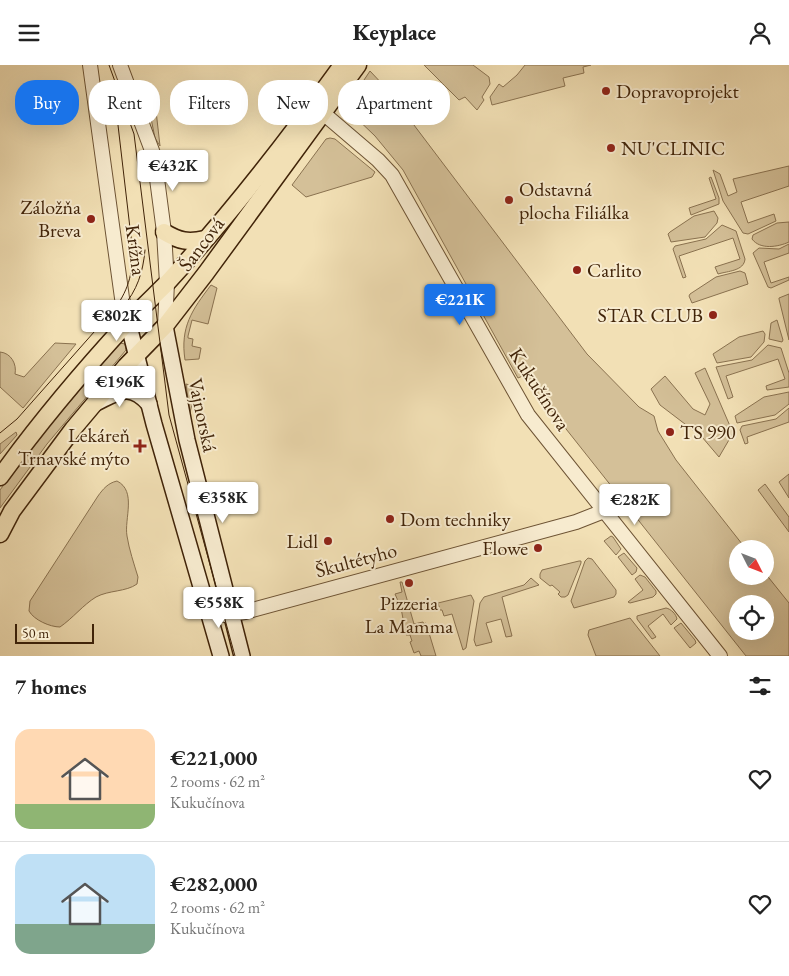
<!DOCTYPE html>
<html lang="en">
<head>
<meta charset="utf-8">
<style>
	body { margin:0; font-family:"EB Garamond",serif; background:#f6f6f6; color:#222; height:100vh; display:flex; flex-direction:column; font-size:19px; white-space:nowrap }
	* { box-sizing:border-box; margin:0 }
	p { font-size:16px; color:#767676 }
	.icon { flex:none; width:28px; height:28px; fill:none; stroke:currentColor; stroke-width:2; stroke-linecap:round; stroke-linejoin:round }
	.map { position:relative; height:591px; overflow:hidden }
	.panel { display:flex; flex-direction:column; background:#fff; flex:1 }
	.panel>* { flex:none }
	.banner { position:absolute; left:15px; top:15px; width:500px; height:45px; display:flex; gap:10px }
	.needle { width:32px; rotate:132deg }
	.tools { position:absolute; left:729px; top:475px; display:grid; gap:10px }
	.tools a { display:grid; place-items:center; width:45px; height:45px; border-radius:50%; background:#fff; box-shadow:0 5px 20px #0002; font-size:25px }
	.scale { position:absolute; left:15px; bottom:12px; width:79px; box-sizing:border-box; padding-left:5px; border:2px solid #412409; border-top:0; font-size:14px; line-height:18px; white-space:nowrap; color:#412409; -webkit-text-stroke:4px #f7ebcf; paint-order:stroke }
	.price { position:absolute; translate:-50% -42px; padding:0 11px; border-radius:5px; background:#fff; color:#222; font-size:16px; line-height:32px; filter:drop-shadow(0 1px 2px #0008) }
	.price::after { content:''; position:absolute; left:50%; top:30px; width:15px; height:11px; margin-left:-8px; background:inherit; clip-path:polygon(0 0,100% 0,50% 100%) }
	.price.selected { background:#1a73e8; color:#fff }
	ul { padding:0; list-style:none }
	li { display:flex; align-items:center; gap:15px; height:125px; padding:0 15px }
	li+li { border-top:1px solid #e0e0e0 }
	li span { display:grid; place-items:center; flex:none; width:140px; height:100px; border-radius:15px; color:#555 }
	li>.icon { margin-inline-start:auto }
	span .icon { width:60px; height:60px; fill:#fffc; stroke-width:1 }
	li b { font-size:21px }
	h2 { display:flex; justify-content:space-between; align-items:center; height:60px; padding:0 15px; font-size:21px }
	.pill { padding:0 18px; border-radius:20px; background:#fff; box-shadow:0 5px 20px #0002; font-size:18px; line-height:45px }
	.pill.selected { background:#1a73e8; color:#fff }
	header { display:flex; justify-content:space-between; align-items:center; height:65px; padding:0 15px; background:#fff; font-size:22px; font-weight:800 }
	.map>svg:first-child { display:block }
	.green { fill:#d4c098; stroke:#8a7250; fill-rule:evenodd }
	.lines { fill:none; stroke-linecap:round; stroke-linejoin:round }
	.tertiary-casing { stroke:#6d5334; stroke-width:16 }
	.secondary-casing { stroke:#412409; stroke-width:18 }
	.primary-casing { stroke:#412409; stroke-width:19 }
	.tertiary { stroke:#f7ebcf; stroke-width:14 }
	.secondary { stroke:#f7ebcf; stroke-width:15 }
	.primary { stroke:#f2e0b5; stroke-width:16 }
	.tram { stroke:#412409; stroke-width:1 }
	.poi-dot { fill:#8f2418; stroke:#f7ebcf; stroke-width:2 }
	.labels { text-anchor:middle; stroke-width:4; stroke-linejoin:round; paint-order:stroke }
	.poi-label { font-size:20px; fill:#412409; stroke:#f7ebcf; text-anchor:start }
	.street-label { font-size:20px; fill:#412409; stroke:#f7ebcf }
</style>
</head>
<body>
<header><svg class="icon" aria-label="menu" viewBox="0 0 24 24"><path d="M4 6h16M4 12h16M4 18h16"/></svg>Keyplace<svg class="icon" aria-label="person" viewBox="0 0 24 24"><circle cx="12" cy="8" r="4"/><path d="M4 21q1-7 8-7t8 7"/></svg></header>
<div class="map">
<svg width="789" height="591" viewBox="0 0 789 591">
	<rect width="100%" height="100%" fill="#f2e0b5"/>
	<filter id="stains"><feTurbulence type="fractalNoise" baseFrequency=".004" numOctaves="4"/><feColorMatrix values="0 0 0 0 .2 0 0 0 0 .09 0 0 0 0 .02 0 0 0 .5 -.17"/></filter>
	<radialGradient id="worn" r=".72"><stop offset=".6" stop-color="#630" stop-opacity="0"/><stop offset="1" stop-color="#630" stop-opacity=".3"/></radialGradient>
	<!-- green -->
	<g class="green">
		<path d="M 424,0 L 473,0 L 489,12 L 490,19 L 482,32 L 484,35 L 477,45 L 465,32 L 459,35 Z"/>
		<path d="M 525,0 L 591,0 L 583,2 L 584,8 L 563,13 L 565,21 L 492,40 L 490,32 L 499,19 L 503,22 L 517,10 Z"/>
		<path d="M 370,6 L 386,23 L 587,289 L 639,342 L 654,351 L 658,366 L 676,395 L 746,484 L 738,484 L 738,511 L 765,511 L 765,508 L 789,538 L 789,591 L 746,591 L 532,321 L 525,310 L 518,313 L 403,105 L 375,71 L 351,48 L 350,36 ZM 738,539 L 765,539 L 765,566 L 738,566 Z"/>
		<path d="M 154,28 L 160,81 L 155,73 L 146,29 Z"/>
		<path d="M 330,73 L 335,74 L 375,107 L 372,112 L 306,132 L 292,120 L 326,74 Z"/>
		<path d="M 789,101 L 789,121 L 741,137 L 748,158 L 774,149 L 776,156 L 748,169 L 743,168 L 723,136 L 713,105 L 720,109 L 728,131 L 737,127 L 733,114 Z"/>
		<path d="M 711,112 L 719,133 L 719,139 L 691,150 L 689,143 L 716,134 L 709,113 Z"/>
		<path d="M 714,146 L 718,153 L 717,158 L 705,172 L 671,177 L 668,169 L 670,167 L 694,151 Z"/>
		<path d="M 789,157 L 789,177 C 778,182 760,185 752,174 L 753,170 L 777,158 Z"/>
		<path d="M 722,160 L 736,166 L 745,194 C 744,206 728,206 718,209 L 715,202 L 740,194 L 733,173 L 679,191 L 686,212 L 683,213 L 673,184 L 675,181 L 706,174 Z"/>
		<path d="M 789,179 L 789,188 L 764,197 L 771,218 L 789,212 L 789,215 L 771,223 L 768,222 L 753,188 L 759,183 L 779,184 Z"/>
		<path d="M 740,206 L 745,208 L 748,219 L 692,238 L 689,231 L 690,229 L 716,212 Z"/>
		<path d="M 211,220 L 217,223 L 208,259 L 192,255 L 188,271 L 188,273 L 193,274 L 192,281 L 201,283 L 199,294 L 185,295 C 180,262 192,245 211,220 Z"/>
		<path d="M 789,229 L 789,275 L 779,234 L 779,233 Z"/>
		<path d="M 777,255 L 783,275 L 782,277 L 769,274 L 771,258 Z"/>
		<path d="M 763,266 L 765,269 L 764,277 L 751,292 L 717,298 L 713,289 L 739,272 Z"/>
		<path d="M 55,278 L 76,279 L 23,343 L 0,322 L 0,287 C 11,288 17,299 15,309 L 24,312 Z"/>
		<path d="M 120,278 L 125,279 L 126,285 L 47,379 L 0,443 L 0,425 L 41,370 Z"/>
		<path d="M 768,280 L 781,283 L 789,308 L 789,322 L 767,325 L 766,321 L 785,314 L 778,294 L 726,311 L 733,332 L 728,334 L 716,302 L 752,295 Z"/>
		<path d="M 705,303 L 733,368 L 719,392 L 702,372 L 660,340 L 651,324 L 665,311 L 693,344 L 705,350 L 710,339 L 695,308 Z"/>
		<path d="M 186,319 L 190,320 L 194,330 L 190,348 Z"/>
		<path d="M 789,327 L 789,339 L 775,350 L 737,358 L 735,351 L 764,332 Z"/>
		<path d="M 789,343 L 789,357 L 747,372 L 748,378 L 745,379 L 740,365 L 742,361 L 776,354 Z"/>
		<path d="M 16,367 L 17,370 L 0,389 L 0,379 Z"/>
		<path d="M 789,409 L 789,433 L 779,417 Z"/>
		<path d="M 117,416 C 137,426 124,454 127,471 C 129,484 134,499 138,512 L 137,519 C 126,527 109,525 96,532 C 83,540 73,553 60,562 C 50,562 34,555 29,546 L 30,536 L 98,431 C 103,424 108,418 117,416 Z"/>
		<path d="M 765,419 L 789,452 L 789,467 L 758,425 Z"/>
		<path d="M 611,471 L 613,472 L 621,484 L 616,490 L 604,476 Z"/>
		<path d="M 624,488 L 637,503 L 636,507 L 632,510 L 618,492 Z"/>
		<path d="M 588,493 L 592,494 L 616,525 L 616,529 L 614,532 L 574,543 L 571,536 L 585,496 Z"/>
		<path d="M 579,496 L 581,496 L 581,498 L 568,530 L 565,532 L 561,532 L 558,529 L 560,527 L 552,520 L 550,521 L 540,513 L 540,509 L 542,505 Z"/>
		<path d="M 640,510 L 645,512 L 656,526 L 656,529 L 653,532 L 630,538 L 628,537 L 643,525 L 635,514 Z"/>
		<path d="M 531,513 L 539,520 L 502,532 L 512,571 L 506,572 L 501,554 L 486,558 L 492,577 L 476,581 L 474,575 L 480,538 L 484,532 L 524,520 Z"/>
		<path d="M 400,517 L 402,517 L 414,559 L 423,557 L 424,559 L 426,558 L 436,591 L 421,591 L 419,586 L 414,588 L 410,577 L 412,576 L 410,570 L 406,570 L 401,543 L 395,529 L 402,527 Z"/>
		<path d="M 471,530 L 474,536 L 466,583 L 463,585 L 452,549 L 444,551 L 442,545 L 440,545 L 438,538 Z"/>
		<path d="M 666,543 C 671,544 676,549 677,554 L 671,560 L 663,549 L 648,561 L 656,572 L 652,574 L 637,554 L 637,551 Z"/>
		<path d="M 630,553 L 660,591 L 596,591 L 588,570 L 589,565 Z"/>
		<path d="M 681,558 L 695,575 L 696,578 L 690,583 L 674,563 Z"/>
	</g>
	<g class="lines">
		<defs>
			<g id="tertiary">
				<path d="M 90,0 L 122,233 L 128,257"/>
				<path d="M 120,0 L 154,91 L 164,167 L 167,218 L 165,261"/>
				<path d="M 323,48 L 378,95 L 392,110 L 528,350 L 720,591"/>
				<path d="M 209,546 L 225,550 L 245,547 L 576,457 L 604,446"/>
			</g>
			<g id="secondary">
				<path d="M 128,257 L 154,359 L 221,591"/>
				<path d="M 165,261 L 187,375 L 242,591"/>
				<path d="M 94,339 C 117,328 129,316 149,339"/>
			</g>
			<g id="primary">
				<path d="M 164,167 C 179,176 188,178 205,174"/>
				<path d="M 0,412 C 39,358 82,307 127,258 C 140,244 154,231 167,218 C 230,150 288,75 342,0"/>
				<path d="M 0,469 L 12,446 L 73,364 L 126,301 L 165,261 L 206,208 L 358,0"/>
			</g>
		</defs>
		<!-- tertiary casing -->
		<use href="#tertiary" class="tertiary-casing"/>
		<!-- secondary casing -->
		<use href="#secondary" class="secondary-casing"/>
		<!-- primary casing -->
		<use href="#primary" class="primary-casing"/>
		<!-- tertiary -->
		<use href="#tertiary" class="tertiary"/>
		<!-- secondary -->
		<use href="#secondary" class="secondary"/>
		<!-- primary -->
		<use href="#primary" class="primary"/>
		<!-- tram -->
		<g class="tram">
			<path d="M 109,0 L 134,69 L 169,350 L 235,591"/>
			<path d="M 123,242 C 137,225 143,208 145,185"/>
			<path d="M 0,368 L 17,354 L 110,249 C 126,231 132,213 133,189 L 116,43 L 111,21"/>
		</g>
	</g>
	<!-- markers -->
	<g class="poi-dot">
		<circle cx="606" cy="26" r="5"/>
		<circle cx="611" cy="83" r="5"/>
		<circle cx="509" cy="135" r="5"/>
		<circle cx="91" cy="154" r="5"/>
		<circle cx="577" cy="205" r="5"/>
		<circle cx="713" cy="250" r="5"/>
		<circle cx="670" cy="367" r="5"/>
		<path d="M137.5 373.5h5v5h5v5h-5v5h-5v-5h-5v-5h5z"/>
		<circle cx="390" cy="454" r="5"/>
		<circle cx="328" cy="476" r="5"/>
		<circle cx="538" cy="483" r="5"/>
		<circle cx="409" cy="518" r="5"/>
	</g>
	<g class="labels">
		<!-- poi labels -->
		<g class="poi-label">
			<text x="616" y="33">Dopravoprojekt</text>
			<text x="621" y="90">NU'CLINIC</text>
			<text x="519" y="131">Odstavná<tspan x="519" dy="23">plocha Filiálka</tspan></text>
			<text x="81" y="149" text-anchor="end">Záložňa<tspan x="81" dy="23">Breva</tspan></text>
			<text x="587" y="212">Carlito</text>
			<text x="703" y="257" text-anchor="end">STAR CLUB</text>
			<text x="680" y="374">TS 990</text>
			<text x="130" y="377" text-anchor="end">Lekáreň<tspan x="130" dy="23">Trnavské mýto</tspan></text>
			<text x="400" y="461">Dom techniky</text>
			<text x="318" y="483" text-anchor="end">Lidl</text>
			<text x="528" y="490" text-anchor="end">Flowe</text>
			<text x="409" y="545" text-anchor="middle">Pizzeria<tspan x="409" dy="23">La Mamma</tspan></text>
		</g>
		<!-- street labels -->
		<g class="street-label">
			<text transform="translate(201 179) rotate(-53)" y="7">Šancová</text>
			<text transform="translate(136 185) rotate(82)" y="7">Krížna</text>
			<text transform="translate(540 324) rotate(57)" y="7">Kukučínova</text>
			<text transform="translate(203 350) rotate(78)" y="7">Vajnorská</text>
			<text transform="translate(356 495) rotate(-15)" y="7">Škultétyho</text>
		</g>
	</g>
	<rect width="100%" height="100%" filter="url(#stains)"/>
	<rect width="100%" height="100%" fill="url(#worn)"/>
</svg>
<div class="tools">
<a><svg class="needle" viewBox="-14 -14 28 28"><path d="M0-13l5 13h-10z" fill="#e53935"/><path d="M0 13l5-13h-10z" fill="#767676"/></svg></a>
<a><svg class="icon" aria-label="locate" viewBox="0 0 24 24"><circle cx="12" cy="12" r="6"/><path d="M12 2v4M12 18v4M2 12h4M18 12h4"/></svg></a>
</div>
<div class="scale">50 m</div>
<b class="price" style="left:173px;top:127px">€432K</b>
<b class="price selected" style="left:460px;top:261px">€221K</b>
<b class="price" style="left:117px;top:277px">€802K</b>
<b class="price" style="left:120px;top:343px">€196K</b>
<b class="price" style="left:223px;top:459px">€358K</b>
<b class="price" style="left:635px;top:461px">€282K</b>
<b class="price" style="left:219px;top:564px">€558K</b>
<div class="banner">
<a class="pill selected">Buy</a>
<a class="pill">Rent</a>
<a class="pill">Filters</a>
<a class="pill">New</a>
<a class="pill">Apartment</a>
</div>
</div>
<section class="panel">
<h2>7 homes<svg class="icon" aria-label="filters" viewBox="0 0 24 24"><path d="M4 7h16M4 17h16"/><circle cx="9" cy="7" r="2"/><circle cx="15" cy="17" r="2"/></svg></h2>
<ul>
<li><span style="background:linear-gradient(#ffd9b3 75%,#8fb573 0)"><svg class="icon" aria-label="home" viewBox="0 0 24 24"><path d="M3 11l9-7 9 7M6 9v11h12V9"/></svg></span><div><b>€221,000</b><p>2 rooms · 62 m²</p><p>Kukučínova</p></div><svg class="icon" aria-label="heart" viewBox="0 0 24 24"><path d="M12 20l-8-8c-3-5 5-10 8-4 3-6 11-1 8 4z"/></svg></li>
<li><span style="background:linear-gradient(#bfe0f5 70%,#7fa58c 0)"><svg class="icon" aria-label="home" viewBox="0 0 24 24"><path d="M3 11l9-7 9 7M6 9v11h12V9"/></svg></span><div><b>€282,000</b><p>2 rooms · 62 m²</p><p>Kukučínova</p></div><svg class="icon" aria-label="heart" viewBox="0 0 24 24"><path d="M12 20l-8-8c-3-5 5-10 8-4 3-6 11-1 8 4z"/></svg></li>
</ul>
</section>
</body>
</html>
